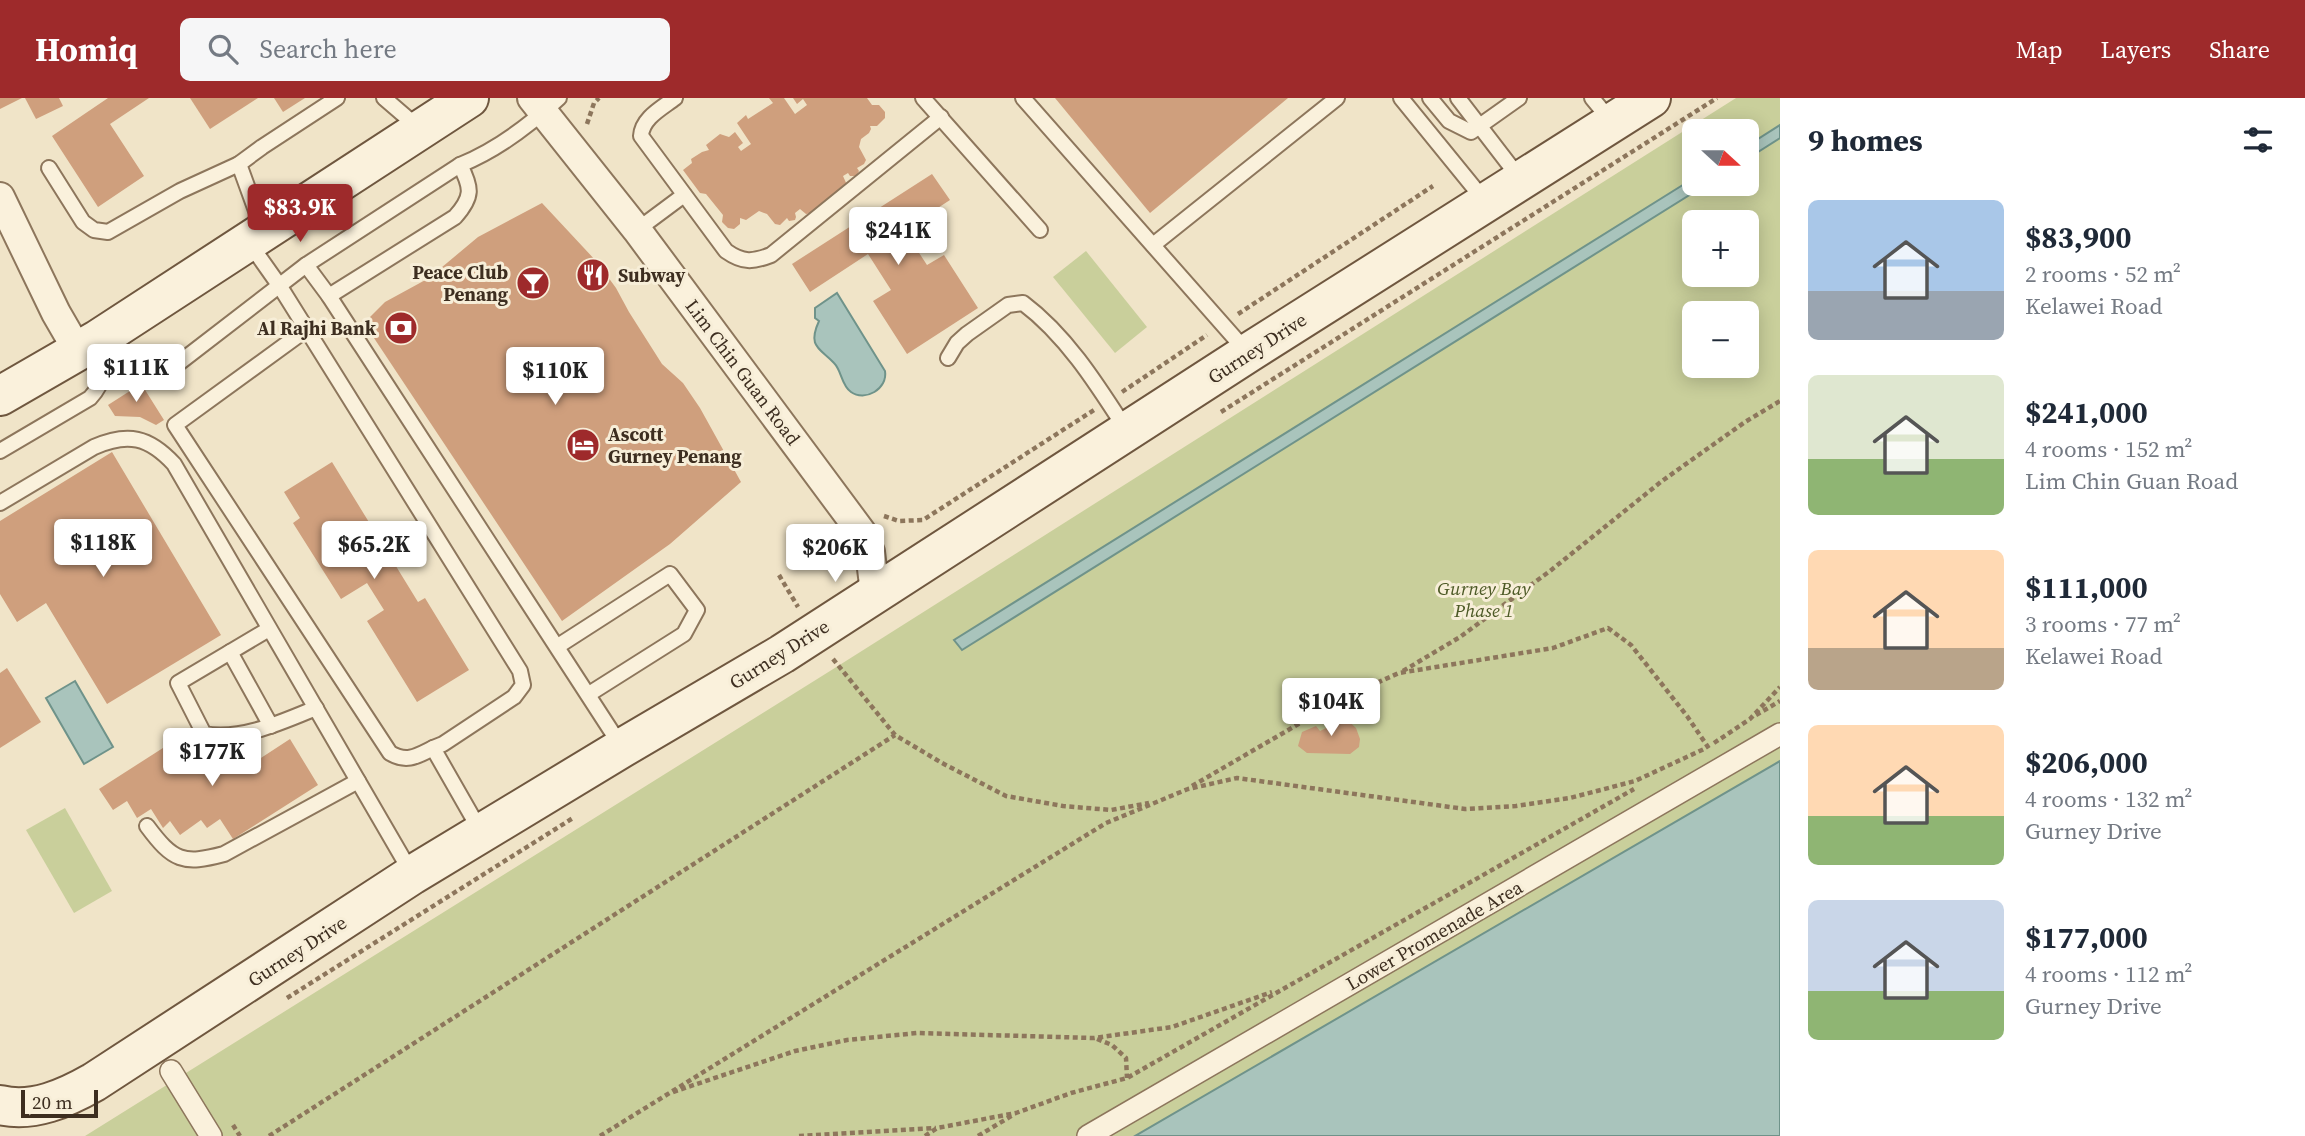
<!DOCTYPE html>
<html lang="en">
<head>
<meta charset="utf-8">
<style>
	body { margin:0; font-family:"Source Serif 4",serif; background:#f6f6f7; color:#1f2937; height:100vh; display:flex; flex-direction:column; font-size:26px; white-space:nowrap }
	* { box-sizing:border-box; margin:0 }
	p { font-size:23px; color:#747a83 }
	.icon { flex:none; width:38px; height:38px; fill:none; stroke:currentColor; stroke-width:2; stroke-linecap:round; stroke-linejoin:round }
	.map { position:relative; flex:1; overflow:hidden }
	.side { display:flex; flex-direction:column; background:#fff; width:525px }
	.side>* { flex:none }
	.needle { width:46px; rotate:111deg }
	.buttons { position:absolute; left:1682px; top:21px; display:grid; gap:14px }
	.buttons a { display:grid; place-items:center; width:77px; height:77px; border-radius:10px; background:#fff; box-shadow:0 4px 18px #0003; font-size:35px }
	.scale { position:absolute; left:21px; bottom:18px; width:77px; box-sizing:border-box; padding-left:7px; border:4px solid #3d2e20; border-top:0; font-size:19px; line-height:24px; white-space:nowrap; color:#3d2e20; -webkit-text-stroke:5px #f7eed8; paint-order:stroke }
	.price { position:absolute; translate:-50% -60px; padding:0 16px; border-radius:7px; background:#fff; color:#222; font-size:23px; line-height:46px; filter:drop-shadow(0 2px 4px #0008) }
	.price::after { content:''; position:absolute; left:50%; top:42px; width:21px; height:16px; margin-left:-10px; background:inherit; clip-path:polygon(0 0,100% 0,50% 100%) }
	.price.active { background:#9e2a2b; color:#fff }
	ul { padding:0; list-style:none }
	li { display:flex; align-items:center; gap:21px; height:175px; padding:0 28px }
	li span { display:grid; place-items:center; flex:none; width:196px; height:140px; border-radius:10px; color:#555 }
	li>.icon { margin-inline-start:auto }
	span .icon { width:84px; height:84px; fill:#fffc; stroke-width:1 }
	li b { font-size:30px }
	h2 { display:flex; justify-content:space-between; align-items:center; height:84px; padding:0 28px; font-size:30px }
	header { display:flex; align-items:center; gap:42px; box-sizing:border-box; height:98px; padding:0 35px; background:#9e2a2b; color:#fff }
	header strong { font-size:33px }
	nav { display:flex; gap:38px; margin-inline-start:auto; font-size:24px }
	.search { width:490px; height:63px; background:#f6f6f7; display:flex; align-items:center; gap:18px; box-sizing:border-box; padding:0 24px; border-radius:10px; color:#747a83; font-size:26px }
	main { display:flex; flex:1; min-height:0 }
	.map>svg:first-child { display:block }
	.green { fill:#c9cf9b; fill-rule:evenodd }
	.water { fill:#a9c4bc; stroke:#6f938a; stroke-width:2 }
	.building { fill:#cf9f7d }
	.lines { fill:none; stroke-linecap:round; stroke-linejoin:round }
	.service-casing { stroke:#8d765c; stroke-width:18 }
	.pedestrian-casing { stroke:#8d765c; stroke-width:24 }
	.minor-casing { stroke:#8d765c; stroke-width:32 }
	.secondary-casing { stroke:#6f573f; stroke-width:42 }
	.path { stroke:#8d765c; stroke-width:4.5; stroke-dasharray:5 3.5; stroke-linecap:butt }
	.service { stroke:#faf1dc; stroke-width:14 }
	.pedestrian { stroke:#faf1dc; stroke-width:21 }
	.minor { stroke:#faf1dc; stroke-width:28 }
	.secondary { stroke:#faf1dc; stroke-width:38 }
	.labels { text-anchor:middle; stroke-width:6; stroke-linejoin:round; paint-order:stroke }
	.poi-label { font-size:19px; font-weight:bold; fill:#3d2e20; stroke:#f7eed8; text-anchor:end }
	.street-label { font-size:19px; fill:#3d2e20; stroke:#f7eed8 }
	.park-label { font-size:19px; font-style:italic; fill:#4d5a26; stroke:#f7eed8 }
</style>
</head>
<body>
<header>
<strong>Homiq</strong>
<div class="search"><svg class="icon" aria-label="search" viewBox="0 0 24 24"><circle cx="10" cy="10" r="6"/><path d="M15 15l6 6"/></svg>Search here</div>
<nav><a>Map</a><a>Layers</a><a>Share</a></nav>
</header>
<main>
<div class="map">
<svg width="1780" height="1038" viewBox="0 0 1780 1038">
	<rect width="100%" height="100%" fill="#f0e4c8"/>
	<!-- green -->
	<g class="green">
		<path d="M 1736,0 L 1780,0 L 1780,663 L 1135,1038 L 85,1038 L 838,568 ZM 1694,33 L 1746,33 L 1746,86 L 1694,86 ZM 1694,124 L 1746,124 L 1746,177 L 1694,177 ZM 1694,215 L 1746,215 L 1746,268 L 1694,268 Z"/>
		<path d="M 1086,153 L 1147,229 L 1115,255 L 1053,179 Z"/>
		<path d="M 65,710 L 112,793 L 74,815 L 26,732 Z"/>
	</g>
	<!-- water -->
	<g class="water">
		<path d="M 1780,27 L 1780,40 L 1747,61 L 1747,48 Z"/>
		<path d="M 1694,80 L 1694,86 L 1707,86 L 962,552 L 954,542 Z"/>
		<path d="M 837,195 L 885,273 C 888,291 865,304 851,294 C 841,287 842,273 834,265 C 820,250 807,249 819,223 L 815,220 L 815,210 Z"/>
		<path d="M 75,583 L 113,649 L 84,666 L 46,600 Z"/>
		<path d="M 1780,663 L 1780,1038 L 1135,1038 Z"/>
	</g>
	<!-- building -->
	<g class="building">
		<path d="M 0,0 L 22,0 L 0,11 Z"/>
		<path d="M 25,0 L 59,0 L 63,8 L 36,21 Z"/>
		<path d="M 108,0 L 149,0 L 110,26 L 144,78 L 98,109 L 52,38 Z"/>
		<path d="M 190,0 L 258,0 L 210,31 Z"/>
		<path d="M 274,0 L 305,0 L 283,14 Z"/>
		<path d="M 769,0 L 784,0 L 795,16 L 807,7 L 803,1 L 797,6 L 793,0 L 867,0 L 872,7 L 879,7 L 885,14 L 885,20 L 877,28 L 870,28 L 871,31 L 869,35 L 861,41 L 859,49 L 866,62 L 864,66 L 857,70 L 859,73 L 856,78 L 850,78 L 848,75 L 843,78 L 847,87 L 844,91 L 812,115 L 806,116 L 800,111 L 795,115 L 796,119 L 795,122 L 789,123 L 787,120 L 780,127 L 775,126 L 767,116 L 759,113 L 746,122 L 740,120 L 740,126 L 734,131 L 728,130 L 722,124 L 723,117 L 706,96 L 700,95 L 683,72 L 692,65 L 691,61 L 702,54 L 709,52 L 706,47 L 720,36 L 729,39 L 735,34 L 743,45 L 738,49 L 741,53 L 751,46 L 737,25 L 746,17 L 748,21 L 773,5 Z"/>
		<path d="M 1055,0 L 1288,0 L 1150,115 Z"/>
		<path d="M 932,76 L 950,102 L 904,132 L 927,167 L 944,157 L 978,210 L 907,256 L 873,203 L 891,192 L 868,156 L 810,194 L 792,166 Z"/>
		<path d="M 542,105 L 597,164 L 616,190 L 629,214 L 662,266 L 683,285 L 700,310 L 741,384 L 670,446 L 562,523 L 364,225 L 385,204 L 429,180 L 478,139 Z"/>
		<path d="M 135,276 L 164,322 L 156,327 L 140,319 L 115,318 L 108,307 L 133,291 L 127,281 Z"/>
		<path d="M 112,354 L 221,537 L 107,606 L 46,505 L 17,524 L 0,496 L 0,423 Z"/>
		<path d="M 332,364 L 418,504 L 425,500 L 469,572 L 417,604 L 367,523 L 384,512 L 367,485 L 341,501 L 293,425 L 300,420 L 284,394 Z"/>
		<path d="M 7,570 L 41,624 L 0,650 L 0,575 Z"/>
		<path d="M 1341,616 L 1356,630 L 1360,641 L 1359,649 L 1350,656 L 1307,655 L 1298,648 L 1302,634 L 1316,628 L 1320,633 L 1334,626 L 1331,621 Z"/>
		<path d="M 177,641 L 196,671 L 233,648 L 247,669 L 290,641 L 318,687 L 233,741 L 220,721 L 207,730 L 201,722 L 180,737 L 170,723 L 163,730 L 151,711 L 137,720 L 127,703 L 113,712 L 99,691 Z"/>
	</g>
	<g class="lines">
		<defs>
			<g id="service">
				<path d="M 384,0 L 420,31"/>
				<path d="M 675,0 C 662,10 642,20 641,38 L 726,153 C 743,165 753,164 771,157 L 941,19"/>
				<path d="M 923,0 L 1040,132"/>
				<path d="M 1023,0 L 1247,254"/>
				<path d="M 1401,0 L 1484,102"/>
				<path d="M 1430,0 L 1449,23 L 1471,34 L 1519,0"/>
				<path d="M 1458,0 L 1521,82"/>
				<path d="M 1592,0 L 1611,23"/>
				<path d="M 49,70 L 83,124 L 94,132 L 108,134 L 180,93 L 239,66"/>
				<path d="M 263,132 L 239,66 L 262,49 L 337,0"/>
				<path d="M 637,132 L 684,97"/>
				<path d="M 250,146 L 279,187 L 520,573 L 523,587 L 514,599 L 443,646 L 433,650 L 481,734"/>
				<path d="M 1153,147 L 1337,0"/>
				<path d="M 306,167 L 329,198 L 621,648"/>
				<path d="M 329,198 L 455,119 C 473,99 472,90 460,67"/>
				<path d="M 307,231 L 175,327 L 390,655 C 407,665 417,658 433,650"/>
				<path d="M 948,260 L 957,245 L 967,236 L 1008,207 L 1023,205 C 1067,238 1098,288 1127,333"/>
				<path d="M 175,268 L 306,167 L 460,67 C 497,52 530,27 559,0"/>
				<path d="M 0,353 L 90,300 C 109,279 103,268 97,243"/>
				<path d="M 0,405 L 94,349 C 128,334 149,339 174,366 L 412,776"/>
				<path d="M 269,531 L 178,585 L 204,636 C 241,643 282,624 316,610"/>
				<path d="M 558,548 L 670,476 L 697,512 L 684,536 L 589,596"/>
				<path d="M 230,554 L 271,628"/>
				<path d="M 147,728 C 173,763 183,767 224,756 L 358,683"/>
			</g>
			<g id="pedestrian">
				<path d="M 171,973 L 211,1038"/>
				<path d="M 1088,1038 L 1780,636"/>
			</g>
			<g id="minor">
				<path d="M 532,0 L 637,132 L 862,435 L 870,454 L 875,495"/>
				<path d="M 0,99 L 56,215 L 78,253"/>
			</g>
			<g id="secondary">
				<path d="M 0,298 L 97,242 L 469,0"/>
				<path d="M 0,1007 C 33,1015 66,1000 94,984 L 412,777 L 622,650 L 782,556 L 1248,255 L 1651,0"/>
			</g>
		</defs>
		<!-- service casing -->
		<use href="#service" class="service-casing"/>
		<!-- pedestrian casing -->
		<use href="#pedestrian" class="pedestrian-casing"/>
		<!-- minor casing -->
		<use href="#minor" class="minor-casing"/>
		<!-- secondary casing -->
		<use href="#secondary" class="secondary-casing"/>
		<!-- path -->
		<g class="path">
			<path d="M 587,26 L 594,5 L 599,0"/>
			<path d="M 1238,216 L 1433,88"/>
			<path d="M 1122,294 L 1207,237"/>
			<path d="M 1221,314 L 1717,0"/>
			<path d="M 884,418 L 899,423 L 923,422 L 1094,312"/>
			<path d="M 801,453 L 833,449 L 838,447"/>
			<path d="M 779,477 L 798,509"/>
			<path d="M 833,561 L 895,637 L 942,665 L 1006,698 L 1063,708 L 1111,712 L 1149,705"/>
			<path d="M 1403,573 L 1460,539 L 1550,473 L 1662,383 L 1745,324 L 1780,303"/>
			<path d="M 1756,617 L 1780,603"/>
			<path d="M 1714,645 L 1750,621 L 1780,589"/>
			<path d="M 1192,688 L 1345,599 L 1399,575 L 1553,550 L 1608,530 L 1631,547 L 1687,618 L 1710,652"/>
			<path d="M 287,900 L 573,720"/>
			<path d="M 1097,941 L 1112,947 L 1126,960 L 1127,980"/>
			<path d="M 673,994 L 795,953 L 847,942 L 917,935 L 1094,940 L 1172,929 L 1272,894"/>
			<path d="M 233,1027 L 240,1038"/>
			<path d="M 269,1038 L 895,637"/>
			<path d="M 600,1038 L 1106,725 L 1188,691 L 1237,680 L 1465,711 L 1516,708 L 1570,700 L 1635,683 L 1704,651"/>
			<path d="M 799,1038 L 936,1030"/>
			<path d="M 925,1038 L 937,1030 L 1016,1015 L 1071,995 L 1127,980 L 1634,691"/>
			<path d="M 978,1038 L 1013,1017"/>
		</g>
		<!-- service -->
		<use href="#service" class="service"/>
		<!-- pedestrian -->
		<use href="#pedestrian" class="pedestrian"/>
		<!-- minor -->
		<use href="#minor" class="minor"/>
		<!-- secondary -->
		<use href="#secondary" class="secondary"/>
	</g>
	<!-- icons -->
	<defs>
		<symbol id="restaurant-disc" viewBox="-11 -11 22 22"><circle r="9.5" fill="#9e2a2b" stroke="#f7eed8"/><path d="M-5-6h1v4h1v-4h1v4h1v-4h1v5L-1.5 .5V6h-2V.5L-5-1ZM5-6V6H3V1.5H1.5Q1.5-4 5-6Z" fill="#fff"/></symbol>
		<symbol id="bar-disc" viewBox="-11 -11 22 22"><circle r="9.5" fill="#9e2a2b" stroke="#f7eed8"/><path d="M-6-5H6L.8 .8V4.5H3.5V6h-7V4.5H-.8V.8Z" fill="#fff"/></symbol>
		<symbol id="bank-disc" viewBox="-11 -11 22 22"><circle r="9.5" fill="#9e2a2b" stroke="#f7eed8"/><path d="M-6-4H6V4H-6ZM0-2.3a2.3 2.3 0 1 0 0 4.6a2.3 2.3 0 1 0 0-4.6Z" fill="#fff"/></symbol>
		<symbol id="hotel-disc" viewBox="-11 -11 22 22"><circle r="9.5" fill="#9e2a2b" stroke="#f7eed8"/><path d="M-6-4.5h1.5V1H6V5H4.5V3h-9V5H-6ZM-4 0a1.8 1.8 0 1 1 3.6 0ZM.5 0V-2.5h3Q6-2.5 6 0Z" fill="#fff"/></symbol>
	</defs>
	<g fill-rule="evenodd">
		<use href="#restaurant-disc" x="574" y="158" width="38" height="38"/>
		<use href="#bar-disc" x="514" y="166" width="38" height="38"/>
		<use href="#bank-disc" x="382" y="211" width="38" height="38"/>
		<use href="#hotel-disc" x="564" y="328" width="38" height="38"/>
	</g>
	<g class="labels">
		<!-- poi labels -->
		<g class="poi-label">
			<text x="508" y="181">Peace Club<tspan x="508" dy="22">Penang</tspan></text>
			<text x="618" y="184" text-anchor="start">Subway</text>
			<text x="376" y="237">Al Rajhi Bank</text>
			<text x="608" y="343" text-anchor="start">Ascott<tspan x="608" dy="22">Gurney Penang</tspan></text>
		</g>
		<!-- street labels -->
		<g class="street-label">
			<text transform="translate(1257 250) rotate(-33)" y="7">Gurney Drive</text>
			<text transform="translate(743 274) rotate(53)" y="7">Lim Chin Guan Road</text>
			<text transform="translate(779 556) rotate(-32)" y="7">Gurney Drive</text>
			<text transform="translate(1434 837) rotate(-30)" y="7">Lower Promenade Area</text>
			<text transform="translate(297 853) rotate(-33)" y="7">Gurney Drive</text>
		</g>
		<!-- park labels -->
		<g class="park-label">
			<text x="1484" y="497">Gurney Bay<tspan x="1484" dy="22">Phase 1</tspan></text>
		</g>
	</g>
</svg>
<div class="buttons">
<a><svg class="needle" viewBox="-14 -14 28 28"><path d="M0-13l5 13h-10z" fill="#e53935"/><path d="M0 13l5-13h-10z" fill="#747a83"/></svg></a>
<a>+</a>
<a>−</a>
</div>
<div class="scale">20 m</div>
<b class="price active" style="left:300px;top:146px">$83.9K</b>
<b class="price" style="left:898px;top:169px">$241K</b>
<b class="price" style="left:136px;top:306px">$111K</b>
<b class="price" style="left:555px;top:309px">$110K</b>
<b class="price" style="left:103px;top:481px">$118K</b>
<b class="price" style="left:374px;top:483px">$65.2K</b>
<b class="price" style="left:835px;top:486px">$206K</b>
<b class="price" style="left:1331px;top:640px">$104K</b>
<b class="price" style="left:212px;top:690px">$177K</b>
</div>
<section class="side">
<h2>9 homes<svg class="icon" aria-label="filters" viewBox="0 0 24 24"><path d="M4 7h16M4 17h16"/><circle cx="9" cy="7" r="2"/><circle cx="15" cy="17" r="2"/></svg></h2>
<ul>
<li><span style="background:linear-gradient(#a9c7e8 65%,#9aa5b1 0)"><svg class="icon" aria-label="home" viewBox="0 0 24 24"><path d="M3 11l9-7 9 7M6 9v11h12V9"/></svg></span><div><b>$83,900</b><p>2 rooms · 52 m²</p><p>Kelawei Road</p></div></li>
<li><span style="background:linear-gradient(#dfe7d0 60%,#8fb573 0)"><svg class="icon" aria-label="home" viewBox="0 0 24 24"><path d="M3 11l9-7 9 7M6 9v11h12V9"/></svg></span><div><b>$241,000</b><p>4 rooms · 152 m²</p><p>Lim Chin Guan Road</p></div></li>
<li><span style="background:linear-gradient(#ffd9b3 70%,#b9a48a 0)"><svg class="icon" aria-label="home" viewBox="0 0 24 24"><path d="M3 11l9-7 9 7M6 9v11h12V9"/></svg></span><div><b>$111,000</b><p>3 rooms · 77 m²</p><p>Kelawei Road</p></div></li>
<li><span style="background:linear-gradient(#ffd9b3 65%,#8fb573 0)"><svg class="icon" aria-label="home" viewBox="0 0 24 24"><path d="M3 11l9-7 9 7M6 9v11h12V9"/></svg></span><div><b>$206,000</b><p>4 rooms · 132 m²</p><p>Gurney Drive</p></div></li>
<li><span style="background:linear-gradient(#c9d6e8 65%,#8fb573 0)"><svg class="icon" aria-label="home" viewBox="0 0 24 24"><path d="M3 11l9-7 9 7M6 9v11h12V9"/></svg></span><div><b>$177,000</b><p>4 rooms · 112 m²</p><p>Gurney Drive</p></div></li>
</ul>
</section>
</main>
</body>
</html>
